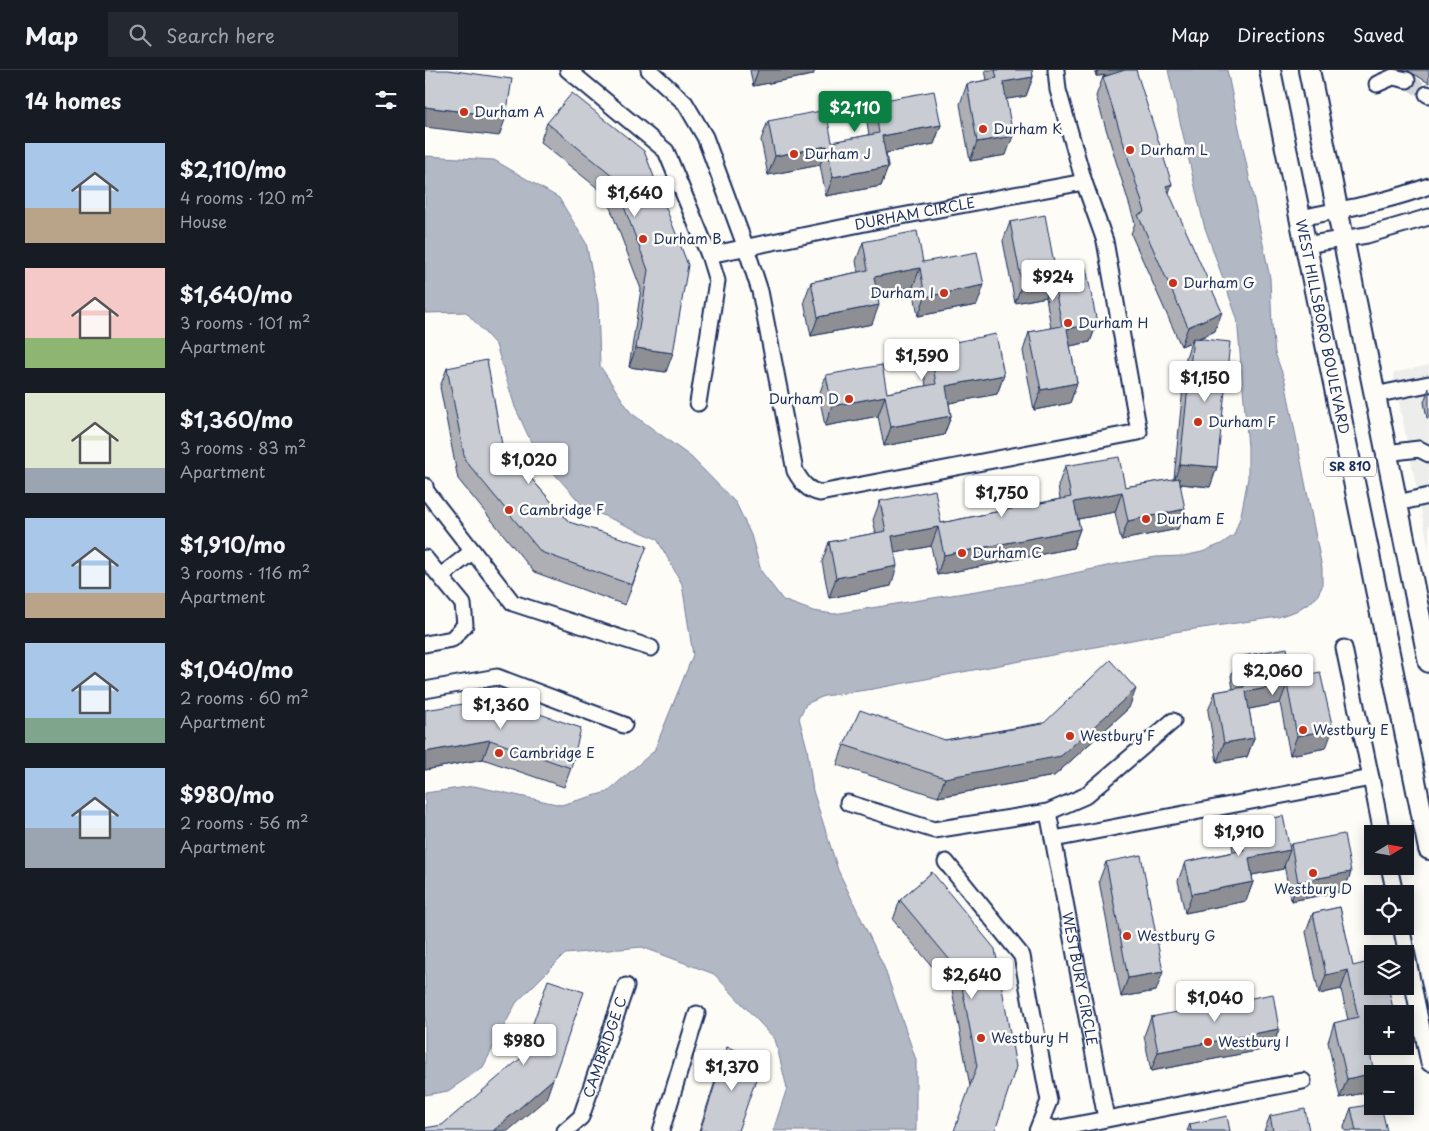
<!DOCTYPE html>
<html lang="en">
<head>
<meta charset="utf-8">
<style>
	body { margin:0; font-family:"Playpen Sans",sans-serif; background:#242831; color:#f1f3f6; height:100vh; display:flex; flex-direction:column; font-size:19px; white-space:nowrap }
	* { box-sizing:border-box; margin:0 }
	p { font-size:16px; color:#9ea1a6 }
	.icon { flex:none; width:28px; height:28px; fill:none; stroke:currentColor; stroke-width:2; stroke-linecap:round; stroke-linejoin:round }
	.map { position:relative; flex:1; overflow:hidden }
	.panel { display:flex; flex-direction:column; background:#171b24; width:425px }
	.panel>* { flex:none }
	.needle { width:32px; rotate:79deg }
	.buttons { position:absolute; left:939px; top:755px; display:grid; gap:10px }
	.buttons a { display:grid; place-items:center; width:50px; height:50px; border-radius:0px; background:#171b24; box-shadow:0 2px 12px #0003; font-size:25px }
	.price { position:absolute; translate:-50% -42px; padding:0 11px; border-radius:5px; background:#fff; color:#222; font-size:16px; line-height:32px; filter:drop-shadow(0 1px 2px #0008) }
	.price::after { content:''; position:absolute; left:50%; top:30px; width:15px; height:11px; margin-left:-8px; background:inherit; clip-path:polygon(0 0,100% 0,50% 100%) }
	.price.active { background:#0b8043; color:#fff }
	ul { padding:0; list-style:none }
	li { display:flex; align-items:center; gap:15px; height:125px; padding:0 25px }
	li span { display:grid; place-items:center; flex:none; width:140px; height:100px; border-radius:0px; color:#555 }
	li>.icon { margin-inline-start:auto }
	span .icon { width:60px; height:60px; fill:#fffc; stroke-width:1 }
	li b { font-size:21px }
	h2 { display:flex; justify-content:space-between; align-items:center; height:60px; padding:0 25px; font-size:21px }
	header { display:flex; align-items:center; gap:30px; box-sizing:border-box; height:70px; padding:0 25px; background:#171b24; border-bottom:1px solid #363941 }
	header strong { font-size:24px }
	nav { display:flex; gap:28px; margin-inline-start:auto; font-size:18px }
	.search { width:350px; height:45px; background:#242831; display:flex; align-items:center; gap:12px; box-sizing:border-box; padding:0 18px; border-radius:0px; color:#9ea1a6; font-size:19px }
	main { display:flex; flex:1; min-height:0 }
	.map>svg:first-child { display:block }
	.built { fill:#edeeec }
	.water { fill:#b3b8c5; stroke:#76819c }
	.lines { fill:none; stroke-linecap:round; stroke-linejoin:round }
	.minor-tunnel { stroke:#d0d3d8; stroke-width:15; stroke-dasharray:15 8; stroke-linecap:butt }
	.minor-casing { stroke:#1b2f5e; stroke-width:19 }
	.major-casing { stroke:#1b2f5e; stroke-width:24 }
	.minor { stroke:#fdfcf7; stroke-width:15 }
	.major { stroke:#fdfcf7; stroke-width:20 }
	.wall { fill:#adafb5; stroke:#1b2f5e }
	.shaded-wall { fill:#8d8f94; stroke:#1b2f5e }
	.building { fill:#c9ccd3; stroke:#1b2f5e }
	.poi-dot { fill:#c8321e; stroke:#fdfcf7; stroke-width:2 }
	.labels { text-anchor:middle; stroke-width:5; stroke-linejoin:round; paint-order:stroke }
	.shield { fill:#fdfcf7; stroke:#5f6c8c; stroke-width:1 }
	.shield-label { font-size:12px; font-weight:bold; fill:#1b2f5e }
	.poi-label { font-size:14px; fill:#1b2f5e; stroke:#fdfcf7; text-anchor:start }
	.street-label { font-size:14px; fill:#1b2f5e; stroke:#fdfcf7 }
</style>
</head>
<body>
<header>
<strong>Map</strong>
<div class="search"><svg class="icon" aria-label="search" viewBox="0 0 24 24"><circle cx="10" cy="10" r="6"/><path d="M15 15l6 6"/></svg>Search here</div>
<nav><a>Map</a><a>Directions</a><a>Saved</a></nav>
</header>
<main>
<section class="panel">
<h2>14 homes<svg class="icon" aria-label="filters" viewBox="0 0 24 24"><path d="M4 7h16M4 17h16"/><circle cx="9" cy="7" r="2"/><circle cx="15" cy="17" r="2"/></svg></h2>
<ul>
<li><span style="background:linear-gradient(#a9c7e8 65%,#b9a48a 0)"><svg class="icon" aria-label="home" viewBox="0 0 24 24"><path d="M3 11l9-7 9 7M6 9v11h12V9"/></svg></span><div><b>$2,110/mo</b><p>4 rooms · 120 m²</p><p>House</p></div></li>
<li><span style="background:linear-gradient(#f6c9c9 70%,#8fb573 0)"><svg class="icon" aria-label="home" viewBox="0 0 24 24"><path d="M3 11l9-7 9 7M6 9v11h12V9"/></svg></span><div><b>$1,640/mo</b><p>3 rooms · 101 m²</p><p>Apartment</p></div></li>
<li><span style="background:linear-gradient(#dfe7d0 75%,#9aa5b1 0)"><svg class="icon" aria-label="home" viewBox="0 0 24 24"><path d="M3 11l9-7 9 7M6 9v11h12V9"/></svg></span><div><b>$1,360/mo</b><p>3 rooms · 83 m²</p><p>Apartment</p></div></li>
<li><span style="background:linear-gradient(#a9c7e8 75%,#b9a48a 0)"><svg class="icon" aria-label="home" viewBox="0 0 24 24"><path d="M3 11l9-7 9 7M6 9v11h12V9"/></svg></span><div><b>$1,910/mo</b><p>3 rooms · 116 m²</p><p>Apartment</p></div></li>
<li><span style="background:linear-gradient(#a9c7e8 75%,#7fa58c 0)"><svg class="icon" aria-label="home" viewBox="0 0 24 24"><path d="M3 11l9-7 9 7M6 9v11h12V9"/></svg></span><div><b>$1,040/mo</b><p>2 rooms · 60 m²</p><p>Apartment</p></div></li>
<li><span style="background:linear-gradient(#a9c7e8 60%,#9aa5b1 0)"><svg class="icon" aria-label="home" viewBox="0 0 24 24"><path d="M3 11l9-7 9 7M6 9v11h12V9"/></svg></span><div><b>$980/mo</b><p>2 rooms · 56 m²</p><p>Apartment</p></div></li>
</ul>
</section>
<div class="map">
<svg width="1004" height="1061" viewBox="0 0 1004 1061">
	<rect width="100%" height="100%" fill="#fdfcf7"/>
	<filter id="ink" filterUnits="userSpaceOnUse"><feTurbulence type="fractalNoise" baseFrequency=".02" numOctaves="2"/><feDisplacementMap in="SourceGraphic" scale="10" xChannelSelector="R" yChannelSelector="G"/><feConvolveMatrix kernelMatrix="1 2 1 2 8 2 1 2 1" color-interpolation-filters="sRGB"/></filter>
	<g filter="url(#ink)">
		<!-- built -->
		<path class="built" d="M 1004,295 L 1004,479 L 968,303 Z"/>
		<!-- water -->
		<path class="water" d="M 743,0 L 802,0 L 845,208 L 847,256 L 850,283 L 860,311 L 897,498 L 897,517 L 891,528 L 871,541 L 853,547 L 749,562 L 448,619 L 399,626 L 381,634 L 374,648 L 382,678 L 388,721 L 413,800 L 459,897 L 491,990 L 491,1061 L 348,1061 L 362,1018 L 350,969 L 289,904 L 217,877 L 140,884 L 91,933 L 58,997 L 23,1021 L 0,1025 L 0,723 L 49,716 L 136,735 L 182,722 L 229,681 L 268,585 L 257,514 L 232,469 L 159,437 L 111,383 L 90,337 L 71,275 L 41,242 L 0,243 L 0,86 L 69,90 L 134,128 L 161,173 L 173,233 L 175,296 L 206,343 L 266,387 L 311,433 L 326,465 L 336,501 L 358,530 L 388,541 L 409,544 L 613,511 L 691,494 L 731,487 L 758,486 L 777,482 L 796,474 L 809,465 L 816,445 L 823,408 L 823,377 L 812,248 L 779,155 Z"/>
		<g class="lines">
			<!-- minor-tunnel -->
			<path class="minor-tunnel" d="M 982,10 L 1002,24"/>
			<defs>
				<g id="minor">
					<path d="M 143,0 L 241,81 L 284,185 L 292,211 L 273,333"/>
					<path d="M 224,0 L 260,33 L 280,67 L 321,178 L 335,221 L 370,401 C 377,413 382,420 395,423 L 714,362 L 680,171 L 659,112 L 633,20 L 631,0"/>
					<path d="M 952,14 L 968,7 L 982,10"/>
					<path d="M 1002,24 L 1004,25"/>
					<path d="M 875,148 C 918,139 962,132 1004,116"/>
					<path d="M 880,175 L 942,165 L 1004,147"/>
					<path id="s1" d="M 284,185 L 450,151 L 659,112"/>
					<path d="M 949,325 L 1004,314"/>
					<path d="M 961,383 L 994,379 L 1004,384"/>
					<path d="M 0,416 L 1,421 L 88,533 L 226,578"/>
					<path d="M 972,433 L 1004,426"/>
					<path d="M 0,488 L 38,534 L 40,555 L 27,569 L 0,574"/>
					<path d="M 16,506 L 48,481"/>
					<path d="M 919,578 L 946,708"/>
					<path d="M 0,620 L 72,607 L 199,655"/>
					<path d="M 423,733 L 509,760 L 623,742 L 660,726 L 748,651"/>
					<path id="s2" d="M 623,742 L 681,1048"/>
					<path d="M 629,769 L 946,708 L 957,764"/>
					<path d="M 521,792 L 597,886 L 624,1031 L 612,1061"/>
					<path d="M 964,796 L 970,824"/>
					<path d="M 976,856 L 1004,993"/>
					<path d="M 615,1054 L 630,1059 L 878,1011"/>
					<path id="s3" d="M 140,1061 L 156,1047 L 201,916"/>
					<path d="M 236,1061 L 272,944"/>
				</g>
				<g id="major">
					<path id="s4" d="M 845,0 L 1004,779"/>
					<path d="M 884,0 L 1004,592"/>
				</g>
			</defs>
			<!-- minor casing -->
			<use href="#minor" class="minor-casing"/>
			<!-- major casing -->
			<use href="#major" class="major-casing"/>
			<!-- minor -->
			<use href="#minor" class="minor"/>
			<!-- major -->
			<use href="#major" class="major"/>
		</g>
		<!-- wall -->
		<g class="wall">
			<path d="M 325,0 L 390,0 L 388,5 L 328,16 Z"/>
			<path d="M 560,0 L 607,0 L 608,7 L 601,26 L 581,29 L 581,85 L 545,91 L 535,34 L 542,14 L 562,10 Z"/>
			<path d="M 670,0 L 711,0 L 743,123 L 790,261 L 774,269 L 792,397 L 785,417 L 755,414 L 753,459 L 696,470 L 690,442 L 653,449 L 655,459 L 648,478 L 512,505 L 506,476 L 470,483 L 466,516 L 404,528 L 397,492 L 404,472 L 451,463 L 448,450 L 455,431 L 516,453 L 635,429 L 633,416 L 640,396 L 700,417 L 749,409 L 761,287 L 766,272 L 756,276 L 706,164 L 710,153 L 671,26 L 678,7 L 684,5 L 671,6 Z"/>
			<path d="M 982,0 L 1004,0 L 1004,13 Z"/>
			<path d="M 449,32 L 516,55 L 509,74 L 461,83 L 463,97 L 456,116 L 401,126 L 395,95 L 343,105 L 336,70 L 343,51 L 407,72 L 444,65 L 442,52 Z"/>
			<path d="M 122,53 L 219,81 L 241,302 L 204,297 L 216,219 L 180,124 L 115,72 Z"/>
			<path d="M 585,152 L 631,204 L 672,253 L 665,272 L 645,276 L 652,313 L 645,333 L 609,340 L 598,281 L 604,262 L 626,258 L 621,227 L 590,233 L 578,171 Z"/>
			<path d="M 438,172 L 498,192 L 552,235 L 493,246 L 488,217 L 452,224 L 447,254 L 386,266 L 379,231 L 386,212 L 433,202 L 431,191 Z"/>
			<path d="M 505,277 L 579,305 L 572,324 L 524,333 L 526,346 L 519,365 L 459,376 L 453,346 L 400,356 L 394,325 L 401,305 L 462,323 L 501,316 L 498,296 Z"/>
			<path d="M 22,298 L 77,375 L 144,452 L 215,495 L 200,535 L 109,502 L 33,409 L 15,317 Z"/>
			<path d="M 1004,318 L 1004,348 L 1002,348 L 999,332 Z"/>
			<path d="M 813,587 L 867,608 L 901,678 L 865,685 L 855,633 L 824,639 L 829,668 L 822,687 L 792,692 L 783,641 L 790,622 L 808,619 L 806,606 Z"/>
			<path d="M 704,638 L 629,706 L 513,727 L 412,695 L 419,675 L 520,670 Z"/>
			<path d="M 0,640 L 146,698 L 139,717 L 58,689 L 0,700 Z"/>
			<path d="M 814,755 L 864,778 L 866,774 L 926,802 L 919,821 L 866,831 L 859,795 L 858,799 L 827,805 L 828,812 L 821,831 L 760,843 L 753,811 L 760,792 L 808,782 L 807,774 Z"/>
			<path d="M 681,792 L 731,921 L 696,927 L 674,811 Z"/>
			<path d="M 507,802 L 591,997 L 545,1016 L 527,920 L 468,850 L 475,830 Z"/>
			<path d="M 915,837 L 942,967 L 948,1006 L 942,1022 L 915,1028 L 903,972 L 909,953 L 923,950 L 916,919 L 894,924 L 881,862 L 888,843 Z"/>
			<path d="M 726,947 L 854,959 L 847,978 L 726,1001 L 719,966 Z"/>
			<path d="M 302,977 L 313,1061 L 274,1061 L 295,996 Z"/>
			<path d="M 926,1038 L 962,1061 L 920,1061 L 919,1057 Z"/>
			<path d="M 845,1046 L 884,1061 L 839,1061 Z"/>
			<path d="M 765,1054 L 805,1061 L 762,1061 Z"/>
		</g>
		<!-- shaded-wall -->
		<g class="shaded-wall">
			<path d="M 333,0 L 390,0 L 388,5 L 328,16 Z"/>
			<path d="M 673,0 L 706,0 L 705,4 L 671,6 Z"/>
			<path d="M 608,7 L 601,26 L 571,31 L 578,12 Z"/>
			<path d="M 0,37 L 81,47 L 74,66 L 0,57 Z"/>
			<path d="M 516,55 L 509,74 L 450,85 L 457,66 Z"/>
			<path d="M 588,66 L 581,85 L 545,91 L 552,72 Z"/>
			<path d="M 402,76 L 395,95 L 343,105 L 350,86 Z"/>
			<path d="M 463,97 L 456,116 L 401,126 L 408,107 Z"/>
			<path d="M 747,114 L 740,134 L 741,116 Z"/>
			<path d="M 495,198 L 488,217 L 442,226 L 449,207 Z"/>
			<path d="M 628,208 L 621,227 L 590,233 L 597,214 Z"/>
			<path d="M 559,215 L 552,235 L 493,246 L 500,227 Z"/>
			<path d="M 454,235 L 447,254 L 386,266 L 393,247 Z"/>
			<path d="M 797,242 L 790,261 L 767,271 L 768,268 L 766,272 L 756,276 L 763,257 Z"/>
			<path d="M 672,253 L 665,272 L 635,278 L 642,259 Z"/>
			<path d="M 211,278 L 248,283 L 241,302 L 204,297 Z"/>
			<path d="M 579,305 L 572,324 L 514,335 L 521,316 Z"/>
			<path d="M 652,313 L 645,333 L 609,340 L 616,320 Z"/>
			<path d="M 460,326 L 453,346 L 400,356 L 407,336 Z"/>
			<path d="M 526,346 L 519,365 L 459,376 L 466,357 Z"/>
			<path d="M 755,394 L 792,397 L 785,417 L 748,413 Z"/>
			<path d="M 697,422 L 690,442 L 642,451 L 649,432 Z"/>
			<path d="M 760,439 L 753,459 L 696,470 L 703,451 Z"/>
			<path d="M 513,457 L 506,476 L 460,485 L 467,466 Z"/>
			<path d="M 655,459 L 648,478 L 512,505 L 519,485 Z"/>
			<path d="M 472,496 L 466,516 L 404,528 L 411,508 Z"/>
			<path d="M 862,614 L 855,633 L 814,641 L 821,622 Z"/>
			<path d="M 711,619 L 704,638 L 629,706 L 513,727 L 520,708 Z"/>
			<path d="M 908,659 L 901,678 L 865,685 L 872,666 Z"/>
			<path d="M 829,668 L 822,687 L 792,692 L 799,673 Z"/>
			<path d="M 65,670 L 58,689 L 0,700 L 0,682 Z"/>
			<path d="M 865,780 L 858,799 L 817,807 L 824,788 Z"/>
			<path d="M 926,802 L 919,821 L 866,831 L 873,812 Z"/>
			<path d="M 828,812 L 821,831 L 760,843 L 767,824 Z"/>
			<path d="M 923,900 L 916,919 L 894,924 L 901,905 Z"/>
			<path d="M 738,902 L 731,921 L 696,927 L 703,908 Z"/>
			<path d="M 948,949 L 948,966 L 932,970 L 939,951 Z"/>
			<path d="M 854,959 L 847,978 L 726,1001 L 733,982 Z"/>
			<path d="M 949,1003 L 948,1004 L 948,1006 L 942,1022 L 915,1028 L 922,1009 Z"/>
			<path d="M 128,1009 L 121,1029 L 83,1061 L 68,1061 Z"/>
		</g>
		<!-- building -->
		<g class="building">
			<path d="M 0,0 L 23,0 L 87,9 L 81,47 L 0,37 Z"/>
			<path d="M 570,0 L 607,0 L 608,7 L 578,12 L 588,66 L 552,72 L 542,14 L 572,8 Z"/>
			<path d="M 700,0 L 711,0 L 747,114 L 741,116 L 797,242 L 763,257 L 713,145 L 720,142 L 678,7 Z"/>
			<path d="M 509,21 L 516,55 L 457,66 L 463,97 L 408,107 L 402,76 L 350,86 L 343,51 L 401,40 L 407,72 L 454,63 L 449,32 Z"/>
			<path d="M 147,23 L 219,81 L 263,195 L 248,283 L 211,278 L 223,200 L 187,105 L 122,53 Z"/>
			<path d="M 620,145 L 631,204 L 661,198 L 672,253 L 642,259 L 652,313 L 616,320 L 604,262 L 637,256 L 628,208 L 597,214 L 585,152 Z"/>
			<path d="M 492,161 L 498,192 L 552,182 L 559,215 L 500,227 L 495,198 L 449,207 L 454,235 L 393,247 L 386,212 L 443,200 L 438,172 Z"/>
			<path d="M 571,264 L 579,305 L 521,316 L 526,346 L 466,357 L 460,326 L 407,336 L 401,305 L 457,295 L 462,323 L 511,314 L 505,277 Z"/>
			<path d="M 768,268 L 805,272 L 792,397 L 755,394 Z"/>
			<path d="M 62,290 L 77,375 L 144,452 L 222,476 L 207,515 L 116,482 L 40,390 L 22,298 Z"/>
			<path d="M 694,387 L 700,417 L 754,408 L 760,439 L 703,451 L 697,422 L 649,432 L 655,459 L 519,485 L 513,457 L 467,466 L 472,496 L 411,508 L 404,472 L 461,461 L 455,431 L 510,420 L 516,453 L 646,427 L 640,396 Z"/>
			<path d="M 862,578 L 867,608 L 895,602 L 908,659 L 872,666 L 862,614 L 821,622 L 829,668 L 799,673 L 790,622 L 819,617 L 813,587 Z"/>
			<path d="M 685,590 L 711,619 L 636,686 L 520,708 L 419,675 L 435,640 L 520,670 L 618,654 Z"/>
			<path d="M 70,629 L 156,658 L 146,698 L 65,670 L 0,682 L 0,640 Z"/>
			<path d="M 858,746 L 865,780 L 824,788 L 828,812 L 767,824 L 760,792 L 819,780 L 814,755 Z"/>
			<path d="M 919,764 L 926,802 L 873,812 L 866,774 Z"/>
			<path d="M 716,785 L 738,902 L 703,908 L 681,792 Z"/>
			<path d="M 507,802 L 570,879 L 591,997 L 570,1061 L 529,1061 L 552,996 L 534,901 L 475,830 Z"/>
			<path d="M 915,837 L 928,896 L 948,891 L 948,916 L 963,916 L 969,943 L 948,944 L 948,949 L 939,951 L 949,1003 L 922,1009 L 909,953 L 933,947 L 923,900 L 901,905 L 888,843 Z"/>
			<path d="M 123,910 L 159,922 L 128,1009 L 68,1061 L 0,1061 L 0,1058 L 17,1055 L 96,988 Z"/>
			<path d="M 848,924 L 854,959 L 733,982 L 726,947 Z"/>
			<path d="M 302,977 L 338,989 L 313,1061 L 275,1061 Z"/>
			<path d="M 948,1034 L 948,1036 L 956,1036 L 962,1061 L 931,1061 L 926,1038 Z"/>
			<path d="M 880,1039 L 884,1061 L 848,1061 L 845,1046 Z"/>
			<path d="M 802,1046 L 805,1061 L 766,1061 L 765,1054 Z"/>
		</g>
	</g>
	<!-- markers -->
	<g class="poi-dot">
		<circle cx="39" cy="42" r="5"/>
		<circle cx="558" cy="59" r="5"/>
		<circle cx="705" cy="80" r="5"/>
		<circle cx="369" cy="84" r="5"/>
		<circle cx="218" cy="169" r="5"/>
		<circle cx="748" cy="213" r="5"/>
		<circle cx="519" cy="223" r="5"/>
		<circle cx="643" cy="253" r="5"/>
		<circle cx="424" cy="329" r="5"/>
		<circle cx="773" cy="352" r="5"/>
		<circle cx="84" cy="440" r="5"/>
		<circle cx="721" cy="449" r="5"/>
		<circle cx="537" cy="483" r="5"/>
		<circle cx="878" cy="660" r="5"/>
		<circle cx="645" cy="666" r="5"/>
		<circle cx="74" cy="683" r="5"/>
		<circle cx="888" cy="803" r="5"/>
		<circle cx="702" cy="866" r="5"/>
		<circle cx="556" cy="968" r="5"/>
		<circle cx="783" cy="972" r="5"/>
	</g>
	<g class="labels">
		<!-- shield labels -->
		<rect class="shield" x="899" y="387.5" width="52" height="19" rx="4"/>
		<g class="shield-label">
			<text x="925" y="401">SR 810</text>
		</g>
		<!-- poi labels -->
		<g class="poi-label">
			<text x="49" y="47">Durham A</text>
			<text x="568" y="64">Durham K</text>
			<text x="715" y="85">Durham L</text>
			<text x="379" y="89">Durham J</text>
			<text x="228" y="174">Durham B</text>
			<text x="758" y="218">Durham G</text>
			<text x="509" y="228" text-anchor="end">Durham I</text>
			<text x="653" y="258">Durham H</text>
			<text x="414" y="334" text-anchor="end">Durham D</text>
			<text x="783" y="357">Durham F</text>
			<text x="94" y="445">Cambridge F</text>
			<text x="731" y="454">Durham E</text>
			<text x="547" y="488">Durham C</text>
			<text x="888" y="665">Westbury E</text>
			<text x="655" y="671">Westbury F</text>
			<text x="84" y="688">Cambridge E</text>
			<text x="888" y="824" text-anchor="middle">Westbury D</text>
			<text x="712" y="871">Westbury G</text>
			<text x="566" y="973">Westbury H</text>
			<text x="793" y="977">Westbury I</text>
		</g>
		<!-- street labels -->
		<g class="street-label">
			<text dy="5" stroke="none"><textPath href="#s1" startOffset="210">DURHAM CIRCLE</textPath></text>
			<text dy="5" stroke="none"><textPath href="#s4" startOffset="262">WEST HILLSBORO BOULEVARD</textPath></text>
			<text dy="5" stroke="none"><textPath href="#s2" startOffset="170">WESTBURY CIRCLE</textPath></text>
			<text dy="5" stroke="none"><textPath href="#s3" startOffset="95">CAMBRIDGE C</textPath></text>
		</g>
	</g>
</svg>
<div class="buttons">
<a><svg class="needle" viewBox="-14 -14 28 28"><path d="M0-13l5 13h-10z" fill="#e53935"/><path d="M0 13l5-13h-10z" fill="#9ea1a6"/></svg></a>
<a><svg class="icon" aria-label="locate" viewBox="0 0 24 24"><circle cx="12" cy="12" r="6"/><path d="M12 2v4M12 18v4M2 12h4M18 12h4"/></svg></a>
<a><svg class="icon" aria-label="layers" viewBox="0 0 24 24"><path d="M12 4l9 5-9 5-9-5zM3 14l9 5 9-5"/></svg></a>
<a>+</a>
<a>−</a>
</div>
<b class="price active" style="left:430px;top:63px">$2,110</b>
<b class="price" style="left:210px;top:148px">$1,640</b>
<b class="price" style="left:628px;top:232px">$924</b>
<b class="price" style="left:497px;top:311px">$1,590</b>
<b class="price" style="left:780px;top:333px">$1,150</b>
<b class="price" style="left:104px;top:415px">$1,020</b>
<b class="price" style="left:577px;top:448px">$1,750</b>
<b class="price" style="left:848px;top:626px">$2,060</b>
<b class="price" style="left:76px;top:660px">$1,360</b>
<b class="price" style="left:814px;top:787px">$1,910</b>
<b class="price" style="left:547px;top:930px">$2,640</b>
<b class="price" style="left:790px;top:953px">$1,040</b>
<b class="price" style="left:99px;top:996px">$980</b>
<b class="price" style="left:307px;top:1022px">$1,370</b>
</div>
</main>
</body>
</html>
